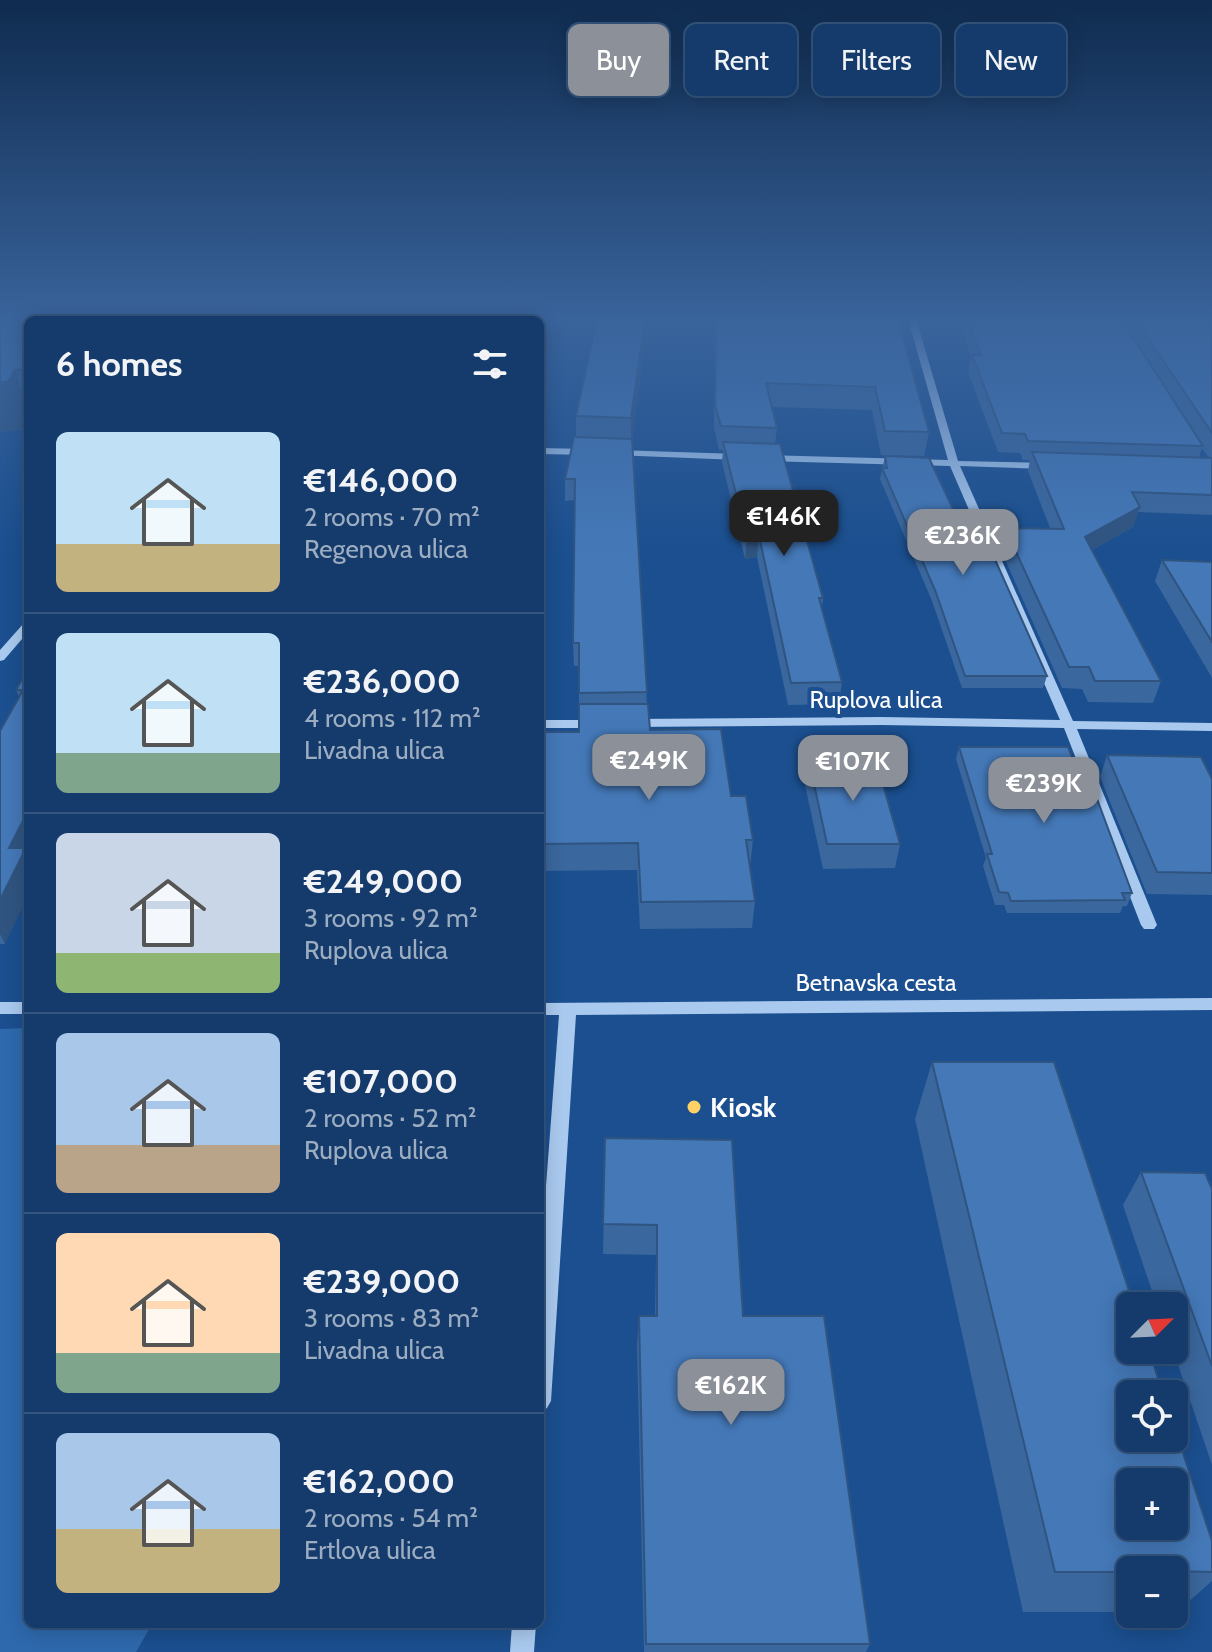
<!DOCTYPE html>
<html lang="en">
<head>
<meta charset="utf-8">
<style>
	body { margin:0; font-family:Cabin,sans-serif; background:#1d4271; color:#f1f3f6; height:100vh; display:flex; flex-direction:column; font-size:30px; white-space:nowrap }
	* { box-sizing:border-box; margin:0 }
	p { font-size:26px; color:#9dadc1 }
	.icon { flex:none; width:44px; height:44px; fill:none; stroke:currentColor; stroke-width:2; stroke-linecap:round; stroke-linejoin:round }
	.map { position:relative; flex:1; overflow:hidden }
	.sheet { position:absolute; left:24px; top:316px; width:520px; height:1312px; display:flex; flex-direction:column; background:#143b6b; border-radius:12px; box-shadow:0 4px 20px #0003,0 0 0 2px #33557e }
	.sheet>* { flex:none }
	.banner { position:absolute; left:568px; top:24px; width:524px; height:72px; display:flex; gap:16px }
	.needle { width:52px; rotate:66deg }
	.tools { position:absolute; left:1116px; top:1292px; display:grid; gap:16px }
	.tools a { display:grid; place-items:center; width:72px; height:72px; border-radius:12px; background:#143b6b; box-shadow:0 4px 20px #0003,0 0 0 2px #33557e; font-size:40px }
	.price { position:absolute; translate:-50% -68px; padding:0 18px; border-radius:16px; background:#8c9099; color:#fff; font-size:26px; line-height:52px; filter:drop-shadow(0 2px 4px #0008) }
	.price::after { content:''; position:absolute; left:50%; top:48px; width:24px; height:18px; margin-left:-12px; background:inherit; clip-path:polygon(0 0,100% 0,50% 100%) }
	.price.selected { background:#222; color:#fff }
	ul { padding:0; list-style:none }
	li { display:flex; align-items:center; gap:24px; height:200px; padding:0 32px }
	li+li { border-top:2px solid #33557e }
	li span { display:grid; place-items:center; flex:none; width:224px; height:160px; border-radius:12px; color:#555 }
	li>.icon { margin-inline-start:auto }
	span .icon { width:96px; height:96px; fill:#fffc; stroke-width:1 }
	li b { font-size:34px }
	h2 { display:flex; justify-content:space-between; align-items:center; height:96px; padding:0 32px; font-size:34px }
	.chip { padding:0 28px; border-radius:12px; background:#143b6b; box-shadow:0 4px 20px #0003,0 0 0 2px #33557e; font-size:28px; line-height:72px }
	.chip.selected { background:#8c9099; color:#fff }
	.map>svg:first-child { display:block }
	.green { fill:#2e69ad }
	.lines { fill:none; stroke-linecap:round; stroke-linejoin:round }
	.minor { fill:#a9c9ee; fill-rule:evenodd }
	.wall { fill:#3a679d; fill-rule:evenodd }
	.shaded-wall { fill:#305480 }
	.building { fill:#4478b7; stroke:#305480; stroke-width:2; fill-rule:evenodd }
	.poi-dot { fill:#ffd166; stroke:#1b4f8f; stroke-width:3 }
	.labels { text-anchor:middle; stroke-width:8; stroke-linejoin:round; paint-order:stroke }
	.street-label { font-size:24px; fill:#fff; stroke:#1b4f8f }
	.near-poi-label { font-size:28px; font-weight:bold; fill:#fff; stroke:#1b4f8f; text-anchor:start }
</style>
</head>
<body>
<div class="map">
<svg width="1212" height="1652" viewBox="0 0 1212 1652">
	<rect width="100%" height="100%" fill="#1b4f8f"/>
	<!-- green -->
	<path class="green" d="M 28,1028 L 28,1624 L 152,1624 L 136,1652 L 0,1652 L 0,1029 Z"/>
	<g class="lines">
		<!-- minor -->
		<g class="minor">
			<path d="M 908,319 L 916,319 L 958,461 L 1047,463 L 1052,466 L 1047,469 L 960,466 L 1073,721 L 1212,723 L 1212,731 L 1077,729 L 1157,925 L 1154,929 L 1144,929 L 1141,925 L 1064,728 L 881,725 L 632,727 L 626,723 L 632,719 L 881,717 L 1060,720 L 950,466 L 764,461 L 759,458 L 764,455 L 948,460 Z"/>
			<path d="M 540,448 L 588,449 L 593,452 L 588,455 L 540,454 Z"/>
			<path d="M 616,450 L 739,454 L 744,457 L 739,460 L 613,455 L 613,451 Z"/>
			<path d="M 28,622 L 28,632 L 4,660 L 0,661 L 0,650 L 24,623 Z"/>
			<path d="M 540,720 L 596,720 L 602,724 L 596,728 L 540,728 Z"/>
			<path d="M 1212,998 L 1212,1010 L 576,1015 L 551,1401 L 547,1408 L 540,1412 L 540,1265 L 559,1015 L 540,1015 L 540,1003 Z"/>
			<rect x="0" y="1002" width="28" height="12"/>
			<path d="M 512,1624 L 536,1624 L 534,1652 L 510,1652 Z"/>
		</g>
	</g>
	<!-- wall -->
	<g class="wall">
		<path d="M 0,319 L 143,319 L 142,320 L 28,320 L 28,422 L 24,429 L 0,432 Z"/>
		<path d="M 597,319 L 648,319 L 632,439 L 647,704 L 650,730 L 731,796 L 753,840 L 750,866 L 755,901 L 752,928 L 640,929 L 637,870 L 540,871 L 540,732 L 579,732 L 579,666 L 574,666 L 573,643 L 575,500 L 565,501 L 565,479 L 576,437 L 576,416 Z"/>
		<path d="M 715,319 L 898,319 L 929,432 L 924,456 L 881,455 L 872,410 L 772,407 L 777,428 L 775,444 L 823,598 L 822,607 L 842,682 L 839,704 L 788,705 L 757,557 L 745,559 L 722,462 L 723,450 L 719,450 L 714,428 Z"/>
		<path d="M 962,319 L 1212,319 L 1212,515 L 1138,512 L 1133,527 L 1092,550 L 1161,681 L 1153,703 L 1088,702 L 1082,689 L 1062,688 L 1000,548 L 1005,528 L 1050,528 L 1028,471 L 1030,460 L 1023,460 L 1020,453 L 998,452 L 968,372 L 971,356 L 961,327 ZM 1202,448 L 1209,458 L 1199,457 Z"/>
		<path d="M 885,456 L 966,537 L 1047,676 L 1043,688 L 962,688 L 932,601 L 880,479 Z"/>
		<path d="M 1162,560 L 1212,562 L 1212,678 L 1155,581 Z"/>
		<path d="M 28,669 L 5,944 L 0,944 L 0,731 L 19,697 L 16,690 Z"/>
		<path d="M 959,747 L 1132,893 L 1127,906 L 1123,906 L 1120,913 L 1007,913 L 1004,905 L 995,905 L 983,866 L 986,858 L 956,759 Z"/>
		<path d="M 1107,755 L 1212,779 L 1212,895 L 1147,894 L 1100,777 Z"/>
		<path d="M 809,761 L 900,844 L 895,868 L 823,869 L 805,785 Z"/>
		<path d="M 932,1062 L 1212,1541 L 1212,1581 L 1178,1611 L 1174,1611 L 1174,1570 L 1130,1570 L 1130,1612 L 1023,1612 L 915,1119 Z"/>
		<path d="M 605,1138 L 743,1316 L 870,1644 L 866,1652 L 644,1652 L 637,1345 L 639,1316 L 655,1316 L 656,1255 L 603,1254 Z"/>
		<path d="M 1141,1172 L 1212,1189 L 1212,1465 L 1173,1350 L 1174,1350 L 1174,1306 L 1157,1306 L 1123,1205 Z"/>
	</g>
	<!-- shaded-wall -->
	<g class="shaded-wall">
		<path d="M 108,319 L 143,319 L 142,320 L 107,320 Z"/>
		<path d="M 645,319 L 648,319 L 631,448 L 631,418 Z"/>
		<path d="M 15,370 L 28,409 L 28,422 L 24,429 L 0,432 L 0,382 Z"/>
		<path d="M 1140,507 L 1133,527 L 1079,557 L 1085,537 Z"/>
		<path d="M 759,536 L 757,557 L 745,559 L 747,538 Z"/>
		<path d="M 28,811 L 28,896 L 5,944 L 0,934 L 0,900 L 9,848 Z"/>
	</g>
	<!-- building -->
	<g class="building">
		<path d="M 0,319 L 108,319 L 107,320 L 28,320 L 28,369 L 15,370 L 8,381 L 0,382 Z"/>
		<path d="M 350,319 L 398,319 L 397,320 L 349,320 Z"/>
		<rect x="475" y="319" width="47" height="1"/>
		<path d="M 597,319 L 645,319 L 631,418 L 576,416 Z"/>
		<path d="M 716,319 L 898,319 L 929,432 L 885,431 L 875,387 L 766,383 L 777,428 L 721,426 L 715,405 Z"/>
		<path d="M 967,319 L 1121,319 L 1203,446 L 1028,441 L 1025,434 L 1002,433 L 972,355 L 981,355 Z"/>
		<path d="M 1135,319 L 1212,319 L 1212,433 Z"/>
		<path d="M 574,437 L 632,439 L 647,692 L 579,693 L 579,643 L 573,643 L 575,479 L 565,479 Z"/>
		<path d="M 723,442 L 780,444 L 823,598 L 819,598 L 842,682 L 791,683 L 759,536 L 747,538 Z"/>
		<path d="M 1032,452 L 1212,458 L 1212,495 L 1132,492 L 1140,507 L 1085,537 L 1161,681 L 1095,681 L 1089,667 L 1069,667 L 1005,528 L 1064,529 Z"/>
		<path d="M 885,456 L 929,458 L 966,537 L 985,537 L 1047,676 L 965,676 L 935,590 L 882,468 L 887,468 Z"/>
		<path d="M 1162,560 L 1212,562 L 1212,642 Z"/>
		<path d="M 28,669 L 28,811 L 9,848 L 26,848 L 0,900 L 0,731 L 23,690 L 16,690 Z"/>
		<path d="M 579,704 L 648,704 L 650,730 L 721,729 L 731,796 L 746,796 L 753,840 L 746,840 L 755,901 L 641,902 L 638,843 L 540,844 L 540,732 L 579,732 Z"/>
		<path d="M 959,747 L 1068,747 L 1075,764 L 1084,764 L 1132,893 L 1122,893 L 1125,900 L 1011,901 L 1008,893 L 999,892 L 987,854 L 992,854 Z"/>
		<path d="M 1107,755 L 1201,757 L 1212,779 L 1212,873 L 1157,872 Z"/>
		<path d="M 876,760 L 900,844 L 827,844 L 809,761 Z"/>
		<path d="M 932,1062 L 1054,1062 L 1134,1306 L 1130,1306 L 1130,1350 L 1149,1350 L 1163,1394 L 1130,1394 L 1130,1438 L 1174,1438 L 1174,1426 L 1212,1541 L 1212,1572 L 1130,1570 L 1130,1572 L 1055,1572 ZM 1130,1482 L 1174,1482 L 1174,1526 L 1130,1526 Z"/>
		<path d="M 605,1138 L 732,1140 L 743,1316 L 824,1316 L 870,1644 L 646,1644 L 639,1316 L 657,1316 L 657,1225 L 603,1224 Z"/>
		<path d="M 1141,1172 L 1205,1173 L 1212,1189 L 1212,1366 Z"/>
	</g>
	<!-- sky -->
	<linearGradient id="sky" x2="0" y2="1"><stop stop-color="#0f2b4f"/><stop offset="0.58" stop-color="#39639b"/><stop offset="1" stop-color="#39639b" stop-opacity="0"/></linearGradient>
	<rect width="1212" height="550" fill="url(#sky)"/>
	<!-- markers -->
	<circle class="poi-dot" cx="694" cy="1107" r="8"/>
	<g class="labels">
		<!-- street labels -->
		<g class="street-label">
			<text x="876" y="708">Ruplova ulica</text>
			<text x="876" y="991">Betnavska cesta</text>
		</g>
		<!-- near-poi labels -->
		<g class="near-poi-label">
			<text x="710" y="1117">Kiosk</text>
		</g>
	</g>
</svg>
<div class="tools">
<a><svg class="needle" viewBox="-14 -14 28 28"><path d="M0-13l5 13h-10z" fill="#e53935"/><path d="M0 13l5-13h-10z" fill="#9dadc1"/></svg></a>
<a><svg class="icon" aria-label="locate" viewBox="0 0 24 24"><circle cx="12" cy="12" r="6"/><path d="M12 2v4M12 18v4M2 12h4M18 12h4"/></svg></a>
<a>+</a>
<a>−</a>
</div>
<b class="price selected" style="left:784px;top:558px">€146K</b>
<b class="price" style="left:963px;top:577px">€236K</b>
<b class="price" style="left:649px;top:802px">€249K</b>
<b class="price" style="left:853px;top:803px">€107K</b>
<b class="price" style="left:1044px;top:825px">€239K</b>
<b class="price" style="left:731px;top:1427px">€162K</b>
<div class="banner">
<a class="chip selected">Buy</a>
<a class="chip">Rent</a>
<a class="chip">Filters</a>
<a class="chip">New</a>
</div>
<section class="sheet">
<h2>6 homes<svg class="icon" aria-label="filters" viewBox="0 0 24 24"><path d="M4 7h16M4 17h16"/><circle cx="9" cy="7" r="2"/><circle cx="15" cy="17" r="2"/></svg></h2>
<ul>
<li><span style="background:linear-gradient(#bfe0f5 70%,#c2b280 0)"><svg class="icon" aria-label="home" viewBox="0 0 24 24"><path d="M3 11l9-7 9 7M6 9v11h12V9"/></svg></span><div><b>€146,000</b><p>2 rooms · 70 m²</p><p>Regenova ulica</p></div></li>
<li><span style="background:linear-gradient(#bfe0f5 75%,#7fa58c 0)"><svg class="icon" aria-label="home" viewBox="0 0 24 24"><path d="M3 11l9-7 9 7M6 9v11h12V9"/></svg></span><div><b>€236,000</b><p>4 rooms · 112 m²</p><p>Livadna ulica</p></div></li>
<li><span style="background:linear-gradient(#c9d6e8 75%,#8fb573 0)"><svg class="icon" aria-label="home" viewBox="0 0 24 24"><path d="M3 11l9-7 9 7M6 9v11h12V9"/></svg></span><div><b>€249,000</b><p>3 rooms · 92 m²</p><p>Ruplova ulica</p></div></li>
<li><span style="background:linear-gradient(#a9c7e8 70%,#b9a48a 0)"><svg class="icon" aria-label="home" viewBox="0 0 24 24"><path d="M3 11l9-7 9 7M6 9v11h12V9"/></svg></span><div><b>€107,000</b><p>2 rooms · 52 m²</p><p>Ruplova ulica</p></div></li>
<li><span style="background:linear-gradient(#ffd9b3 75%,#7fa58c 0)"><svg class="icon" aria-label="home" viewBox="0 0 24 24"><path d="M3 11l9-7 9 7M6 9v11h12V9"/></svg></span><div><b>€239,000</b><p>3 rooms · 83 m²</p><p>Livadna ulica</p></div></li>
<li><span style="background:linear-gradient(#a9c7e8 60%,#c2b280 0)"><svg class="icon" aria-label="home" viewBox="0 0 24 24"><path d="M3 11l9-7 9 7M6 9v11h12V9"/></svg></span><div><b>€162,000</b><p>2 rooms · 54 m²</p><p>Ertlova ulica</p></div></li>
</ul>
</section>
</div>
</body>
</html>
